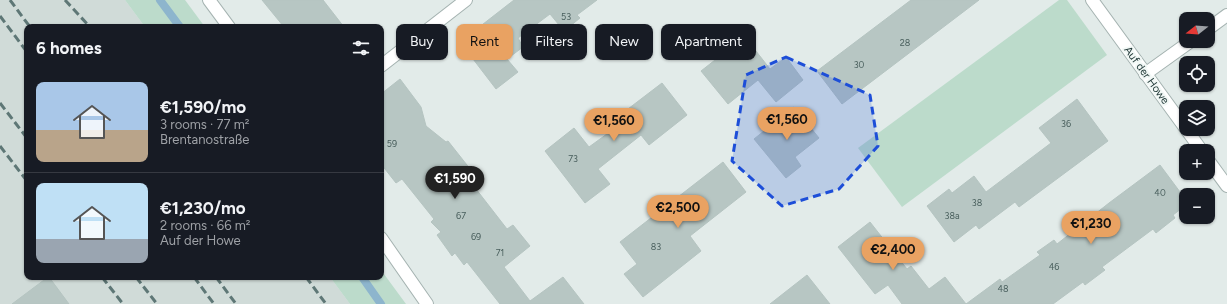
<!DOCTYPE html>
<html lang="en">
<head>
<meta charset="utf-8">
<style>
	body { margin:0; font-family:Figtree,sans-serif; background:#20242c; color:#f1f3f6; height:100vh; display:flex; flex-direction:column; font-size:15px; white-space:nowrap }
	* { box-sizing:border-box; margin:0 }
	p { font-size:13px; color:#9ea1a6 }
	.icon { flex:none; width:22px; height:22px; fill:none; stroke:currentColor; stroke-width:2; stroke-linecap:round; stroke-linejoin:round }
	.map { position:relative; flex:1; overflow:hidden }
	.drawer { position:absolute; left:24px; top:24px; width:360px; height:256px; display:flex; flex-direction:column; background:#171b24; border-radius:8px; box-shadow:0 1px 3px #0004 }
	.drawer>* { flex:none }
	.hud { position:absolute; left:396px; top:24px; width:380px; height:36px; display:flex; gap:8px }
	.needle { width:26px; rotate:253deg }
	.fabs { position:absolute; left:1179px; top:12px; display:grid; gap:8px }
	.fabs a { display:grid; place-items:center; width:36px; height:36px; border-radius:8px; background:#171b24; box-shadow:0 1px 3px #0004; font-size:20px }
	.price { position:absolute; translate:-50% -34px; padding:0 9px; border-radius:14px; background:#e9a262; color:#111; font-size:13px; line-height:26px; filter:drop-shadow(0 1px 2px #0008) }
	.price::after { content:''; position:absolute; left:50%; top:24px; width:12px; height:9px; margin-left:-6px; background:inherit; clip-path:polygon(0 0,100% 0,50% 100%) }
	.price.on { background:#222; color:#fff }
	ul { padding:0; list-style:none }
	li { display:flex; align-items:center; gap:12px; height:100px; padding:0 12px }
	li+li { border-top:1px solid #363941 }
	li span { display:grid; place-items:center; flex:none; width:112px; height:80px; border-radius:8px; color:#555 }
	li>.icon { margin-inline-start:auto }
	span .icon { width:48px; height:48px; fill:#fffc; stroke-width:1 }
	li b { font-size:17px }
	h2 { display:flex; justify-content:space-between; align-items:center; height:48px; padding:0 12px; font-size:17px }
	.tag { padding:0 14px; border-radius:8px; background:#171b24; box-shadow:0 1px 3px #0004; font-size:14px; line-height:36px }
	.tag.on { background:#e9a262; color:#111 }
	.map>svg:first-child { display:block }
	.built { fill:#d0dbd8 }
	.green { fill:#bcdbcb }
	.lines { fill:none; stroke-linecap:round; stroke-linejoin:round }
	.stream { stroke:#8db5cd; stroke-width:8 }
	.building { fill:#b7c6c3; stroke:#b5c4c1 }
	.minor-casing { stroke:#a5b3b1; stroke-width:14 }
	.minor { stroke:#fff; stroke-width:12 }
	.rail { stroke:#5e7776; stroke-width:3; stroke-dasharray:8 4; stroke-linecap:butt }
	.marked { fill:#1d4ed8; fill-opacity:0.2; stroke:#1d4ed8; stroke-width:3; stroke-dasharray:8 5; stroke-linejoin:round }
	.labels { text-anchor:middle; stroke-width:4; stroke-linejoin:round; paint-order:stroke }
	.number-label { font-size:9px; fill:#485e5c }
	.street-label { font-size:11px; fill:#233b3a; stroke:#f2f8f6 }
</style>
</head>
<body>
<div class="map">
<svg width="1227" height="304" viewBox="0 0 1227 304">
	<rect width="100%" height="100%" fill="#e2ebe9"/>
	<!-- built -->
	<path class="built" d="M 0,0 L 125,0 L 145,27 L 27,27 L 27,277 L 330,277 L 350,304 L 0,304 Z"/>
	<!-- green -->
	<g class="green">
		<path d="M 125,0 L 185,0 L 205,27 L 145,27 Z"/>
		<path d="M 1059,0 L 1067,0 L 1107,55 L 902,207 L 858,148 Z"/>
		<path d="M 381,270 L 406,304 L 350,304 L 330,277 L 381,277 Z"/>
	</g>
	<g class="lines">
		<!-- stream -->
		<g class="stream">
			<path d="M 160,0 L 180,27"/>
			<path d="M 362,277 L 381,304"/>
		</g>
	</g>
	<!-- building -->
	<g class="building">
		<path d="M 262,0 L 323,0 L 344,27 L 284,27 Z"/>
		<path d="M 514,0 L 597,0 L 577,15 L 580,18 L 564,31 L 550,14 L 518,38 L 523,47 L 507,59 L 518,72 L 496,89 L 460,42 Z"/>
		<path d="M 911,0 L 979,0 L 842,104 L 817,71 Z"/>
		<path d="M 738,28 L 770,69 L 786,57 L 803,80 L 776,102 L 758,80 L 728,104 L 701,71 L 715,60 L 709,51 Z"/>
		<path d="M 400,79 L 421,107 L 426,126 L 446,142 L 448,141 L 482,184 L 476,189 L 507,229 L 513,225 L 530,246 L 504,267 L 530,301 L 563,277 L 584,304 L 500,304 L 467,262 L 464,265 L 455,253 L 452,256 L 437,235 L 441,232 L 431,222 L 434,219 L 402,179 L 396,183 L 381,164 L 381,94 Z"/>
		<path d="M 662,83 L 687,115 L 649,145 L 641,135 L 598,169 L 610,184 L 585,203 L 545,151 L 574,128 L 589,147 L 629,118 L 624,112 Z"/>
		<path d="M 1077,99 L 1108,141 L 1019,207 L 1015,202 L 979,229 L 976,225 L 954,242 L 927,206 L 949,189 L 952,193 L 974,176 L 986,192 L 1051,143 L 1039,128 Z"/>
		<path d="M 794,107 L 819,138 L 795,157 L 801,166 L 786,178 L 754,139 Z"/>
		<path d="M 723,162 L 746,192 L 690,236 L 701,251 L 643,297 L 624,274 L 637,264 L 620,242 Z"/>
		<path d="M 1160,165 L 1186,200 L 1186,205 L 1173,215 L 1175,218 L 1156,233 L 1153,229 L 1102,267 L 1105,270 L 1085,285 L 1083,282 L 1053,304 L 966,304 L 1000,279 L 1002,282 L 1040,255 L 1037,252 L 1054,240 L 1057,244 L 1109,203 Z"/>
		<path d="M 870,222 L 907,269 L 911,266 L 929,289 L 945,277 L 966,304 L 902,304 L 888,285 L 875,294 L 838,247 Z"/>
		<path d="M 807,275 L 830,304 L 770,304 Z"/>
		<path d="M 49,277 L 69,304 L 12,304 L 48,277 Z"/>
	</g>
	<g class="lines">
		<defs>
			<g id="minor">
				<path d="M 209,0 L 229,27"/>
				<path d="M 1092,0 L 1202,151"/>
				<path d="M 1208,29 L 1227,15"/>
				<path d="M 381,66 L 466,0"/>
				<path d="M 1145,74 L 1191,41"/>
				<path d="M 1208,160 L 1227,186"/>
				<path d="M 381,238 L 427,304"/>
			</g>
		</defs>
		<!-- minor casing -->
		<use href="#minor" class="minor-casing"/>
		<!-- minor -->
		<use href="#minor" class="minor"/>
		<!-- rail -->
		<g class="rail">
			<path d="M 10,0 L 30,27"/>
			<path d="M 65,0 L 90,27"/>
			<path d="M 0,16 L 27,52"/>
			<path d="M 0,103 L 27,138"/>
			<path d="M 0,146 L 27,181"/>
			<path d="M 102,277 L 123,304"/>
			<path d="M 136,277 L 157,304"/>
			<path d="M 194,277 L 214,304"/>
			<path d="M 216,277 L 236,304"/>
			<path d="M 306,277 L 326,304"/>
		</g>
	</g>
	<!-- marked area -->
	<path class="marked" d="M 786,57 L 870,95 L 878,146 L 839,189 L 782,206 L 732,161 L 746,75 Z"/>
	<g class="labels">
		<!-- number labels -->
		<g class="number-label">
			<text x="566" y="20">53</text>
			<text x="905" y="46">28</text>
			<text x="859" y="68">30</text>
			<text x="1066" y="127">36</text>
			<text x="392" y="147">59</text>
			<text x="573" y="162">73</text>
			<text x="1160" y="196">40</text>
			<text x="977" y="206">38</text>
			<text x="461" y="219">67</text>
			<text x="952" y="219">38a</text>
			<text x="476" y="240">69</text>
			<text x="656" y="250">83</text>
			<text x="500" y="256">71</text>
			<text x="1054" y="270">46</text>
			<text x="1003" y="292">48</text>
		</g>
		<!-- street labels -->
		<g class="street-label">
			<text transform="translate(1147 75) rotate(54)" y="4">Auf der Howe</text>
		</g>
	</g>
</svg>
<div class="fabs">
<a><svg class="needle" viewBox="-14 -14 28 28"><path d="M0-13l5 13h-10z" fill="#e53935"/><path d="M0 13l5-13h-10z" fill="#9ea1a6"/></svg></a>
<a><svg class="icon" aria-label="locate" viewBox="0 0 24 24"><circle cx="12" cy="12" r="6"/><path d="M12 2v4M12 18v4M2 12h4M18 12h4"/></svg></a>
<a><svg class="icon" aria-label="layers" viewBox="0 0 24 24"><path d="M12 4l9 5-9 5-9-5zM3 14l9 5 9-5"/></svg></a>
<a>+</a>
<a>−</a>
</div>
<b class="price" style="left:787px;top:141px">€1,560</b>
<b class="price" style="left:614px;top:142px">€1,560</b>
<b class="price on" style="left:455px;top:200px">€1,590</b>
<b class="price" style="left:678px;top:229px">€2,500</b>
<b class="price" style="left:1091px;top:245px">€1,230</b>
<b class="price" style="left:893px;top:271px">€2,400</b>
<div class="hud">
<a class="tag">Buy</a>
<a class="tag on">Rent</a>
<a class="tag">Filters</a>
<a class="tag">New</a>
<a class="tag">Apartment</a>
</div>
<section class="drawer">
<h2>6 homes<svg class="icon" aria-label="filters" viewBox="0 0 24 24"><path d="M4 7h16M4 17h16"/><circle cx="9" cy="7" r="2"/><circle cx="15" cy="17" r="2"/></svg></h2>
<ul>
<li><span style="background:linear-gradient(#a9c7e8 60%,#b9a48a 0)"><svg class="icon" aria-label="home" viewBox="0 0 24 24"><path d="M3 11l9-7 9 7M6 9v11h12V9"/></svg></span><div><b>€1,590/mo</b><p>3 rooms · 77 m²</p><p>Brentanostraße</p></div></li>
<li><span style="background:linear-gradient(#bfe0f5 70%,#9aa5b1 0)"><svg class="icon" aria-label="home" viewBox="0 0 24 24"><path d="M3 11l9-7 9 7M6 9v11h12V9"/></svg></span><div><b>€1,230/mo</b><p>2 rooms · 66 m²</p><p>Auf der Howe</p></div></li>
</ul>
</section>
</div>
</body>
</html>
